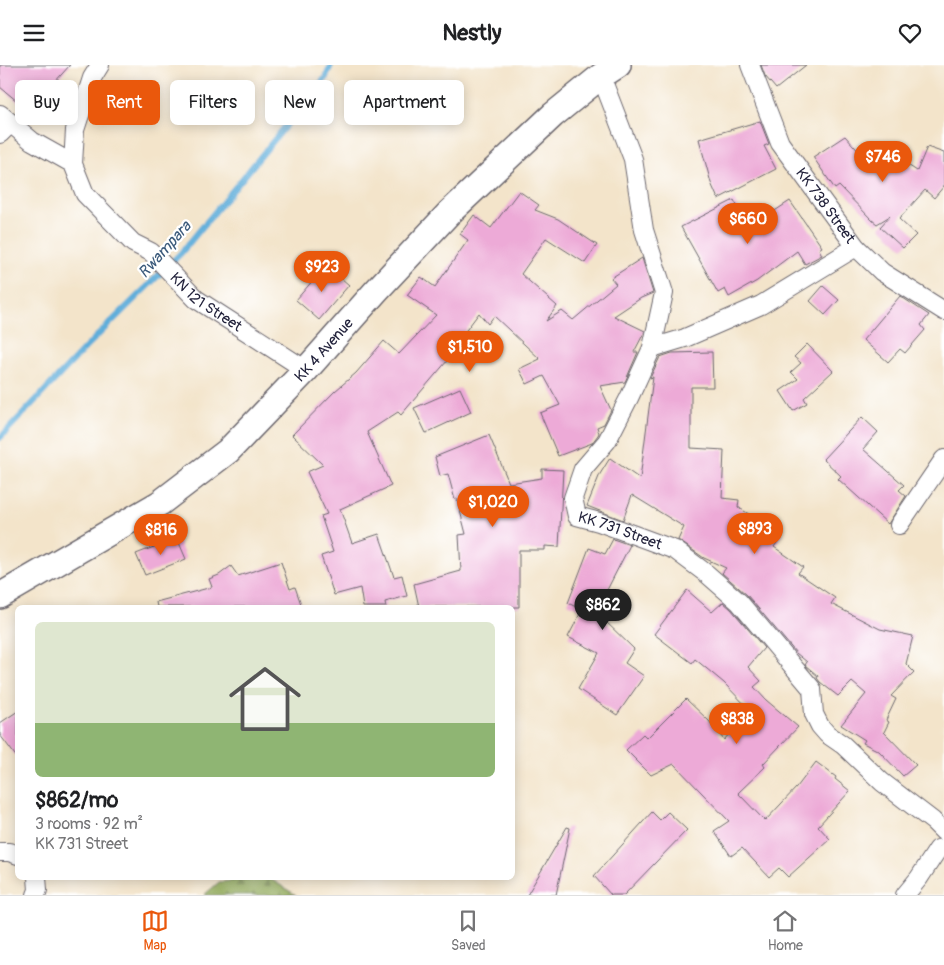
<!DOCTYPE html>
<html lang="en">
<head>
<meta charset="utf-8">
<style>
	body { margin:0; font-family:Pangolin,sans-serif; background:#f6f6f6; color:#202124; height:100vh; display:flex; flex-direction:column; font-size:19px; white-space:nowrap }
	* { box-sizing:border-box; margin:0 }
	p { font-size:16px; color:#757577 }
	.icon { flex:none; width:28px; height:28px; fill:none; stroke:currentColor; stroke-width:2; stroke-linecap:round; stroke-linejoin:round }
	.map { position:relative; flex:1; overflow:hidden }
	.sheet { position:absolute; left:15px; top:540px; width:500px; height:275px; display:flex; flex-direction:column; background:#fff; border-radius:8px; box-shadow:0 2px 12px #0003 }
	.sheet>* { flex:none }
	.banner { position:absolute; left:15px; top:15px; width:500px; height:45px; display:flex; gap:10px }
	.price { position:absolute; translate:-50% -42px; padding:0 11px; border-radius:18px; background:#ea580c; color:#fff; font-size:16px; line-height:32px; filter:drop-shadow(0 1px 2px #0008) }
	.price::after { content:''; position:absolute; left:50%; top:30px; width:15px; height:11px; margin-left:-8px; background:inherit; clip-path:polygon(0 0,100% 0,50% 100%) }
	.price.selected { background:#222; color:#fff }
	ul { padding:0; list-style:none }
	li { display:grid; align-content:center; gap:10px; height:265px; padding:0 20px }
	li span { display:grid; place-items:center; height:155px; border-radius:8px; color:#555 }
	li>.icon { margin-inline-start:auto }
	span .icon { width:90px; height:90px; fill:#fffc; stroke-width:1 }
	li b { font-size:21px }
	.pill { padding:0 18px; border-radius:8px; background:#fff; box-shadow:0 2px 12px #0003; font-size:18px; line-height:45px }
	.pill.selected { background:#ea580c; color:#fff }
	header { display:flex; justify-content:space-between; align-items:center; height:65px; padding:0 20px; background:#fff; font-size:22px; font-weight:700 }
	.dock { display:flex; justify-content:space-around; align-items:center; height:70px; border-top:1px solid #e0e0e0; background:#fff; font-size:14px; color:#757577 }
	.dock a { display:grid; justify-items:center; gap:2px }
	.dock .selected { color:#ea580c }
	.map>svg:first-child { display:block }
	.forest { fill:url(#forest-firs); stroke:#5a664c }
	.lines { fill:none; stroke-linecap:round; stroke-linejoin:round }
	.stream { stroke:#60aeda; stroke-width:6 }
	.building { fill:#edaad7 }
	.minor-casing { stroke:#6b666d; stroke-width:20 }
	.secondary-casing { stroke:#6b666d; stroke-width:28 }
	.minor { stroke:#fff; stroke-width:18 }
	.secondary { stroke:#fff; stroke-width:25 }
	.labels { text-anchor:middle; stroke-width:4.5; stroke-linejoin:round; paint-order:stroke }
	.street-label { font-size:15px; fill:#22223b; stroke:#fff }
	.water-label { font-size:16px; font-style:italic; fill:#3b5a7b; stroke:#fff }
</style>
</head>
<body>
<header><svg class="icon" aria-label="menu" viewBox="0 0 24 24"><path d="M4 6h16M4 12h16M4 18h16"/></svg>Nestly<svg class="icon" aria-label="heart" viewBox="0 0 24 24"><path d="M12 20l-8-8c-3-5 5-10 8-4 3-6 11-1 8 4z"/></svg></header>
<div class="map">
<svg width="944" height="830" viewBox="0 0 944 830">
	<defs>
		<pattern id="forest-firs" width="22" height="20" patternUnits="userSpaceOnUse" patternTransform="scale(1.25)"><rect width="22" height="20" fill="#93ab5c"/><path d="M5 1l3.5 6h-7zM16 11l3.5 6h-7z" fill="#788b4d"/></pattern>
	</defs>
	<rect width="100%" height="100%" fill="#fff"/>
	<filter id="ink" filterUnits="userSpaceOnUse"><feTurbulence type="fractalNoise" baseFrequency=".02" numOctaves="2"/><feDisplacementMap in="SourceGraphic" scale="10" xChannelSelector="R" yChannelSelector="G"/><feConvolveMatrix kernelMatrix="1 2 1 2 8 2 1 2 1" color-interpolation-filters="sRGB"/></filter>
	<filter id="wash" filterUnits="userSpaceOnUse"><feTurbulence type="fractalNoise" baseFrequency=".0096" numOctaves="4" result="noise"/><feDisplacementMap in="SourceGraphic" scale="20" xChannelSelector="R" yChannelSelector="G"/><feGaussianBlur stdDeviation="1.12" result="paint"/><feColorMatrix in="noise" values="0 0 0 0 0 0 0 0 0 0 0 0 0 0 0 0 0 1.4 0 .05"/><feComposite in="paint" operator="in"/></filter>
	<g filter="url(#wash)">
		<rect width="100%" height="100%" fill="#f3e4ca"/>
		<!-- forest -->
		<path class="forest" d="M 261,813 L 269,813 L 296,830 L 204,830 L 219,817 Z"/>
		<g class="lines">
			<!-- stream -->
			<path class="stream" d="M 0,373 L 88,280 L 181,188 L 326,12 L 331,0"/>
		</g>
		<g id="blocks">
			<!-- building -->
			<g class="building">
				<path d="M 0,0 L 70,0 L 29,46 L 0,22 Z"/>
				<path d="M 761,0 L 806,0 L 776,24 L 765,11 Z"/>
				<path d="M 760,56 L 769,79 L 764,81 L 776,104 L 718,134 L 711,118 L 699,74 Z"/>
				<path d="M 845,71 L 870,99 L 886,83 L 894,91 L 917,106 L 927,82 L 944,88 L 944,121 L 934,133 L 925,125 L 899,154 L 916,170 L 903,183 L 880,162 L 890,151 L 877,159 L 872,155 L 839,121 L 835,124 L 813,92 Z"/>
				<path d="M 519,126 L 539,140 L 535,145 L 558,154 L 597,180 L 585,198 L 546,173 L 521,209 L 557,241 L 546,256 L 562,246 L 573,255 L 616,219 L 611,213 L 642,193 L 653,228 L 641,233 L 614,251 L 645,266 L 634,287 L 638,287 L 625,317 L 600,321 L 611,345 L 604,359 L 597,362 L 599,368 L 598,370 L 592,378 L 558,391 L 540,348 L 560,340 L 544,311 L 527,319 L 519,304 L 540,294 L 494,251 L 488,259 L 479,248 L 455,280 L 459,282 L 401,350 L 398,347 L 367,367 L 391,421 L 340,444 L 352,478 L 379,469 L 394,512 L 402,510 L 407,531 L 385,537 L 386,542 L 363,542 L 360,523 L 334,530 L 321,491 L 333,487 L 321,451 L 327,449 L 307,407 L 323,400 L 292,370 L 335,326 L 356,308 L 384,276 L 399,289 L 436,250 L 407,230 L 421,212 L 435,222 L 468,175 L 460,169 L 474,150 L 491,163 Z"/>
				<path d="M 734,135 L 746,157 L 747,157 L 750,162 L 790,136 L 822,182 L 819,184 L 822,190 L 805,199 L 797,186 L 757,216 L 729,232 L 725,224 L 718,228 L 681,162 Z"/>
				<path d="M 326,200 L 349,220 L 319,255 L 296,235 Z"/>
				<path d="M 823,221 L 839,235 L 825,250 L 810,236 Z"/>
				<path d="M 900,231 L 929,250 L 921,260 L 925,265 L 905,288 L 900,284 L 888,297 L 863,275 Z"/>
				<path d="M 807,279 L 833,306 L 804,333 L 807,338 L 793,346 L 780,326 L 798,314 L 791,307 L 801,298 L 794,292 Z"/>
				<path d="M 712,287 L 713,322 L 691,322 L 691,383 L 724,385 L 722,433 L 739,435 L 738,442 L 761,457 L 762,455 L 783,469 L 774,482 L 803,502 L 798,508 L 835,533 L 831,539 L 880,564 L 913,571 L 906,599 L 914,607 L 891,631 L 896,634 L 886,655 L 889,657 L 884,667 L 916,700 L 903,711 L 879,686 L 863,678 L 865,675 L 841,660 L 866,629 L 852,617 L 838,631 L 820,617 L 817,613 L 818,611 L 805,600 L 807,597 L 796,588 L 747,530 L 722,508 L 726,503 L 704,493 L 678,475 L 684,462 L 632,430 L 623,455 L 587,441 L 600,409 L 610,393 L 640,414 L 653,312 L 650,313 L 660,292 L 672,288 Z"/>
				<path d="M 460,323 L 471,347 L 426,368 L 414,343 Z"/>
				<path d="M 862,352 L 878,367 L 863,384 L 904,420 L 899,425 L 906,431 L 888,459 L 838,414 L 841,411 L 823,394 Z"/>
				<path d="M 489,370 L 509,418 L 542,413 L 542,404 L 563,405 L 559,482 L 545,481 L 545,485 L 519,485 L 519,542 L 419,542 L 414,519 L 461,506 L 459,470 L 466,469 L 457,434 L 455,435 L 448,409 L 440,411 L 435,392 Z"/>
				<path d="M 177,473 L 186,494 L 145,510 L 136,489 Z"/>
				<path d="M 613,474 L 630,480 L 606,527 L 611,530 L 606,540 L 613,543 L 603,554 L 634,584 L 625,598 L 644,611 L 617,650 L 578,624 L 599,588 L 568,572 L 582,545 L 568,538 L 589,483 L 605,489 Z"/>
				<path d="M 281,497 L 290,524 L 295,522 L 302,542 L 157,542 L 156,537 L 212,522 L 209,514 L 219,510 L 231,501 L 238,511 Z"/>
				<path d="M 687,525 L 712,547 L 723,537 L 731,544 L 764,583 L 748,602 L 761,616 L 754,622 L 766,635 L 798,662 L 763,699 L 765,702 L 738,728 L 765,756 L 797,722 L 816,697 L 836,712 L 835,714 L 850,726 L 818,761 L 830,774 L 788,812 L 779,803 L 769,812 L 742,783 L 731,791 L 714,766 L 729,756 L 674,699 L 651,710 L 626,685 L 643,669 L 647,673 L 686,634 L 709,656 L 724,675 L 750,645 L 724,618 L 695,594 L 692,598 L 654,569 Z"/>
				<path d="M 18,646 L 18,694 L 0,670 L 0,658 Z"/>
				<path d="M 652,747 L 660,755 L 668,747 L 687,765 L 624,830 L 611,830 L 594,811 Z"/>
				<path d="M 567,762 L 570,763 L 556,830 L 527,830 Z"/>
			</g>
		</g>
	</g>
	<g filter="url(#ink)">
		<use href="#blocks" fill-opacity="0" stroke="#6b666d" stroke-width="1"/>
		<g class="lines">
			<defs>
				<g id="minor">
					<path id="s1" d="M 100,0 L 92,13 L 75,65 L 73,99 L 85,129 L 133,178 L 151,187 L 196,234 L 306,305"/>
					<path id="s2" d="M 750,0 L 780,78 L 856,182 L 882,207 L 944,246"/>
					<path id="s3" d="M 601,11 L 633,94 L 644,165 L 664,228 L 652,283 L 629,333 L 607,376 L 583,404 L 573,433 L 577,451 L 599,457 L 675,485 L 707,509 L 739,537 L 812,624 L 814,649 L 820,661 L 827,669 L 843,680 L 882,717 L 933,756 L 944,767"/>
					<path d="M 0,49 L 32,76 L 73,99"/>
					<path d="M 0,69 L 11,58"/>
					<path d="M 652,283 L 685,273 L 761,240 L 856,182"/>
					<path d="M 899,460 L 944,394"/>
					<path d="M 0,787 L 9,787 L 18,790"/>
					<path d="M 36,830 L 38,825 L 37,812"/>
					<path d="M 905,830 L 919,813 L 938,784 L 944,783"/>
				</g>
				<g id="secondary">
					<path id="s4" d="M 0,531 L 160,438 L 228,386 L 306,305 L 376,226 L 449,148 L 553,50 L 601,11 L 618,0"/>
				</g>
			</defs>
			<!-- minor casing -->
			<use href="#minor" class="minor-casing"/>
			<!-- secondary casing -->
			<use href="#secondary" class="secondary-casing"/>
			<!-- minor -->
			<use href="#minor" class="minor"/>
			<!-- secondary -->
			<use href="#secondary" class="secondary"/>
		</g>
	</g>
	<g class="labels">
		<!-- street labels -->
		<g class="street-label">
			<text dy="5" stroke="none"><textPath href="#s2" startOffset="161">KK 738 Street</textPath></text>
			<text dy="5" stroke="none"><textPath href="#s1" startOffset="300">KN 121 Street</textPath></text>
			<text dy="5" stroke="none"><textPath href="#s4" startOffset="410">KK 4 Avenue</textPath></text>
			<text dy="5" stroke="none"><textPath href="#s3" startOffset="518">KK 731 Street</textPath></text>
		</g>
		<!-- water labels -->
		<g class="water-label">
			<text transform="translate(164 184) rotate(-48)" y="6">Rwampara</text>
		</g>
	</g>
</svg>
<b class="price" style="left:883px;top:118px">$746</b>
<b class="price" style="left:748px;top:180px">$660</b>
<b class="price" style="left:322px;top:228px">$923</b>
<b class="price" style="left:470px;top:308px">$1,510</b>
<b class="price" style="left:493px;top:463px">$1,020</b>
<b class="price" style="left:755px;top:490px">$893</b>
<b class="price" style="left:161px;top:491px">$816</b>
<b class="price selected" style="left:603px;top:566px">$862</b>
<b class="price" style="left:737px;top:680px">$838</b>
<div class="banner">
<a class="pill">Buy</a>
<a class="pill selected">Rent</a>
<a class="pill">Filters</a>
<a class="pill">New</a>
<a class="pill">Apartment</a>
</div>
<section class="sheet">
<ul>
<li><span style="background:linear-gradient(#dfe7d0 65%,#8fb573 0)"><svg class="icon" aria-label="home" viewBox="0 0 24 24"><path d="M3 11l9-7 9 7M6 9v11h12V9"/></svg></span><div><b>$862/mo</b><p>3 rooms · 92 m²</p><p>KK 731 Street</p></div></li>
</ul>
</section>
</div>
<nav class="dock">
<a class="selected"><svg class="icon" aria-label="map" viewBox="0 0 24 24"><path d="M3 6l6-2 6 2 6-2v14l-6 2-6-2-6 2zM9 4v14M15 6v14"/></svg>Map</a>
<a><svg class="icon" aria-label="saved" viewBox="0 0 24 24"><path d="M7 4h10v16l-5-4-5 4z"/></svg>Saved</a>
<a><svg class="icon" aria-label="home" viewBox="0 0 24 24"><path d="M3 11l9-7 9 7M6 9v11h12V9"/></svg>Home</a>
</nav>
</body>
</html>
